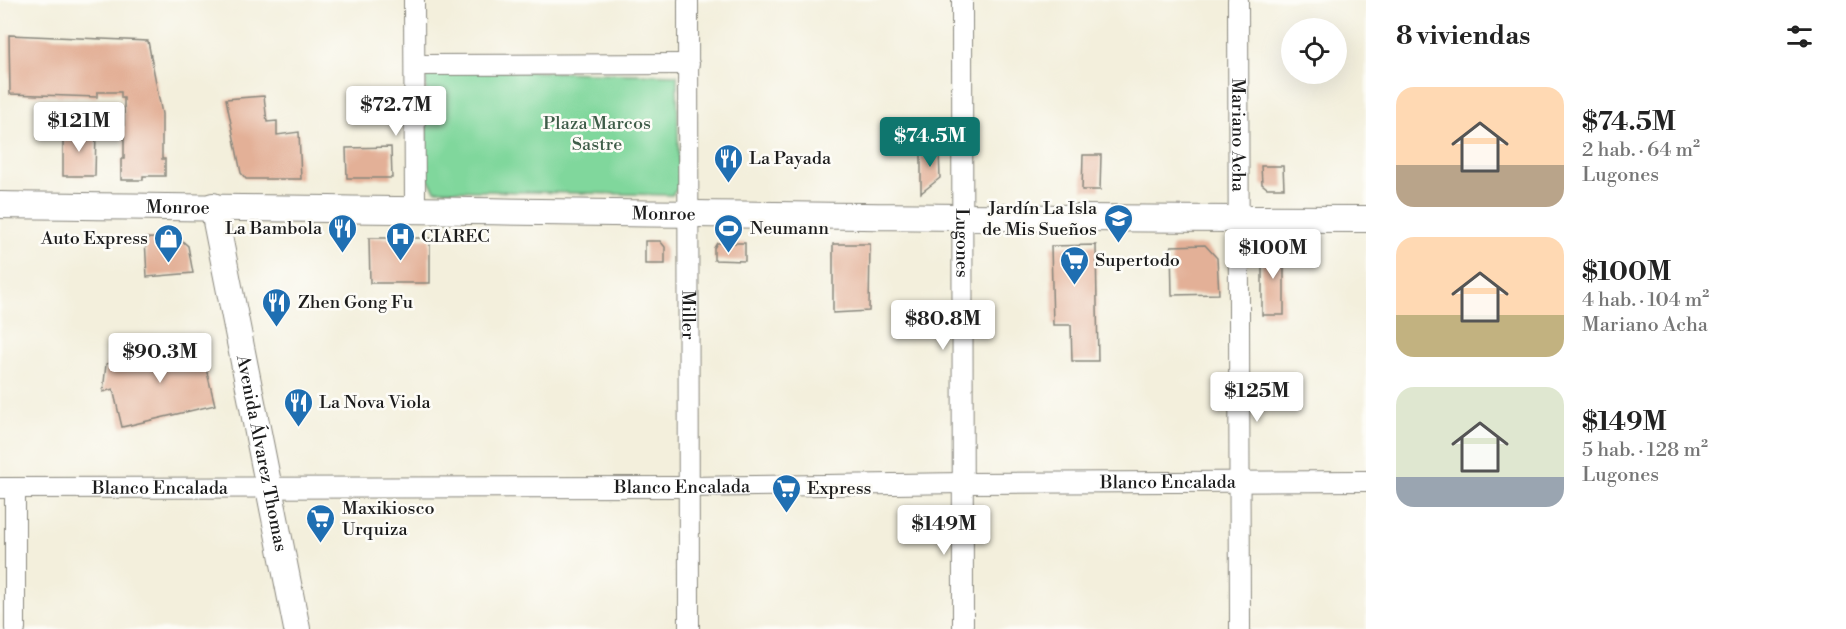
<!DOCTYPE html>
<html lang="es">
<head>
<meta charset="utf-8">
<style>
	body { margin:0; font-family:"Libre Bodoni",serif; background:#f2f2f2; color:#222; height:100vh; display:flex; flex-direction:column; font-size:22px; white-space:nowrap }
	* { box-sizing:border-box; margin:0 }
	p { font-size:20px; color:#767676 }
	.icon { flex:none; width:33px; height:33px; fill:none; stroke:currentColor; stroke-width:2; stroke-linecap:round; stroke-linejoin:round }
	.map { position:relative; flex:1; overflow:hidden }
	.details { display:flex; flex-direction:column; background:#fff; width:480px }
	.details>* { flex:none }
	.buttons { position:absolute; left:1281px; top:18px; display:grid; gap:12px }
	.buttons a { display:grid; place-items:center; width:66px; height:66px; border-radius:50%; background:#fff; box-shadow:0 6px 24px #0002; font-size:30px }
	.price { position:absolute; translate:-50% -51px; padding:0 14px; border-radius:6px; background:#fff; color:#222; font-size:20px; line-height:39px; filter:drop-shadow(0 2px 3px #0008) }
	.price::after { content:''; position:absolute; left:50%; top:36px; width:18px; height:14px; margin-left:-9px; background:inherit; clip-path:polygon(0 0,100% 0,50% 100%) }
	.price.current { background:#0f766e; color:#fff }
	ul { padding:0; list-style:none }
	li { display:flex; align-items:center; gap:18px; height:150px; padding:0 30px }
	li span { display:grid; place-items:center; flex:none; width:168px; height:120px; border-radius:18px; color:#555 }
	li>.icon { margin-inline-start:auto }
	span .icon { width:72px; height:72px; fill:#fffc; stroke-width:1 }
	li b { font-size:26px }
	h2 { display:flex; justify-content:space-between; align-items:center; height:72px; padding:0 30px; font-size:26px }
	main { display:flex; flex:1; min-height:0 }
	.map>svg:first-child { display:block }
	.green { fill:#80d79c; stroke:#4e7a5c; stroke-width:1.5 }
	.building { fill:#e3b097 }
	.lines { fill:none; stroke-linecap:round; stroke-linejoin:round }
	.minor-casing { stroke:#88867c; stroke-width:22 }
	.major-casing { stroke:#88867c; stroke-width:28 }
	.minor { stroke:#fff; stroke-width:20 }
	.major { stroke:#fff; stroke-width:26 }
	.labels { text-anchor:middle; stroke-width:5; stroke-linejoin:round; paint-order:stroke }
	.park-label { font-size:18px; fill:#3f5d49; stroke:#fdfcf7 }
	.street-label { font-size:18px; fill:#1c1c1c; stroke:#fdfcf7 }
	.poi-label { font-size:18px; fill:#1c1c1c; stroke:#fdfcf7; text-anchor:start }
</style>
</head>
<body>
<main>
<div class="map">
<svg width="1366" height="629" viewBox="0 0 1366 629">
	<rect width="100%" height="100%" fill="#fdfcf7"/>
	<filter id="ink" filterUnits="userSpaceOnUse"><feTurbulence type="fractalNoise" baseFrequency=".0167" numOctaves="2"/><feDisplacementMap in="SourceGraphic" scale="12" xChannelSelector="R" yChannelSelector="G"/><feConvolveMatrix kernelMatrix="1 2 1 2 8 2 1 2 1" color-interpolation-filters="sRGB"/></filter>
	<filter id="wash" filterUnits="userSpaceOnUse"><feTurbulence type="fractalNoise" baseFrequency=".008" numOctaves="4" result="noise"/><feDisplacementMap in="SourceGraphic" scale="24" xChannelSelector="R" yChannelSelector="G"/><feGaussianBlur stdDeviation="1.35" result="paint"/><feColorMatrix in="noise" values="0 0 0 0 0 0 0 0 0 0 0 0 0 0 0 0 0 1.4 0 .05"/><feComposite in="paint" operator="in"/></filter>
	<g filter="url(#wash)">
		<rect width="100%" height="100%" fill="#f3efdc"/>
		<!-- green -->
		<path class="green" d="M 426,69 L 677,75 L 679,187 L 672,195 L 435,190 L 426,176 Z"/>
		<g id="blocks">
			<!-- building -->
			<g class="building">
				<path d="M 9,35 L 148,41 L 162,114 L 162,159 L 165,159 L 165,176 L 143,176 L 143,180 L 121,180 L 121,159 L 124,159 L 124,98 L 121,98 L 121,92 L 97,92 L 97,97 L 10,94 Z"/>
				<path d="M 264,96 L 267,122 L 277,121 L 277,135 L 299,132 L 301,179 L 246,179 L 241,173 L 226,99 Z"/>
				<path d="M 63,130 L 96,131 L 95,176 L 63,176 Z"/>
				<path d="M 391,147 L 392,178 L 347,178 L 346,148 Z"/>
				<path d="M 921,150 L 939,150 L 940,178 L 921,193 Z"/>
				<path d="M 1083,155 L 1101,155 L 1100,190 L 1082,190 Z"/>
				<path d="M 1261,166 L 1283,166 L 1284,188 L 1267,188 L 1262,184 Z"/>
				<path d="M 145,238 L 180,239 L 188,246 L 193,273 L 147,277 Z"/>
				<path d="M 369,238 L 430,238 L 430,283 L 370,283 Z"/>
				<path d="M 645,241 L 660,241 L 665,247 L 665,264 L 645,264 Z"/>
				<path d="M 717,243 L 745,243 L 745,261 L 714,260 L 714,248 Z"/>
				<path d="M 1273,243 L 1284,243 L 1284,315 L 1262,315 L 1262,256 Z"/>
				<path d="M 833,244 L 870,244 L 869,311 L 833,313 Z"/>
				<path d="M 1096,245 L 1098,361 L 1072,361 L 1071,325 L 1053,325 L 1051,246 Z"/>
				<path d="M 1205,245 L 1217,258 L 1219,294 L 1172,295 L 1171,246 Z"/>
				<path d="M 199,340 L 215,405 L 122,427 L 113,389 L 103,392 L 106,364 Z"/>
			</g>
		</g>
	</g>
	<g filter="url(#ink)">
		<use href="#blocks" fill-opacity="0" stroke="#88867c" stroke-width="1.5"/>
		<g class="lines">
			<defs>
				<g id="minor">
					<path d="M 414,0 L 415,209"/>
					<path id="s1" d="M 688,0 L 689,629"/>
					<path id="s2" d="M 962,0 L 963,629"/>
					<path id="s3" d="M 1238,0 L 1240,629"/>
					<path d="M 415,65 L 689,64"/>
					<path id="s4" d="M 0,488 L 688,487 L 963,483 L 1366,481"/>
					<path d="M 15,488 L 15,629"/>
				</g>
				<g id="major">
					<path id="s5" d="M 0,205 C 455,210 911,219 1366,219"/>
					<path id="s6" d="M 213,206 L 297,629"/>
				</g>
			</defs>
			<!-- minor casing -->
			<use href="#minor" class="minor-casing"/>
			<!-- major casing -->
			<use href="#major" class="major-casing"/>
			<!-- minor -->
			<use href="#minor" class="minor"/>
			<!-- major -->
			<use href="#major" class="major"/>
		</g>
	</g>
	<!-- icons -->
	<defs>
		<symbol id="restaurant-pin" viewBox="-11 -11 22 30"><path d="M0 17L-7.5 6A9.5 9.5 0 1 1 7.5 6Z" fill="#1f6fb2" stroke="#fdfcf7"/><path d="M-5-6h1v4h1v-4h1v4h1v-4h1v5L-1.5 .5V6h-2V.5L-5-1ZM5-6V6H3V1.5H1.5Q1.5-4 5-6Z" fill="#fff"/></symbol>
		<symbol id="school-pin" viewBox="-11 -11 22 30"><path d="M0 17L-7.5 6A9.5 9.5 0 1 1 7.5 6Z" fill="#1f6fb2" stroke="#fdfcf7"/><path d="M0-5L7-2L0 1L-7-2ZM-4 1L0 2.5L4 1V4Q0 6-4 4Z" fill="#fff"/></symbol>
		<symbol id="stadium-pin" viewBox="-11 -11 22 30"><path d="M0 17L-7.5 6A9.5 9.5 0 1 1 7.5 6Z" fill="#1f6fb2" stroke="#fdfcf7"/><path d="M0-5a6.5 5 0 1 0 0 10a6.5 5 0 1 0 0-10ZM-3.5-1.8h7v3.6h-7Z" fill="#fff"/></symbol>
		<symbol id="hospital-pin" viewBox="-11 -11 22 30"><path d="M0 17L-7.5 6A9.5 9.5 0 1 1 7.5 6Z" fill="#1f6fb2" stroke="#fdfcf7"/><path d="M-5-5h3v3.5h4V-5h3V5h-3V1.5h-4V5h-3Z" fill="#fff"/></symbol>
		<symbol id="shop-pin" viewBox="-11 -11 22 30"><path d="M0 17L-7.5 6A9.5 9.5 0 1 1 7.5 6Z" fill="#1f6fb2" stroke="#fdfcf7"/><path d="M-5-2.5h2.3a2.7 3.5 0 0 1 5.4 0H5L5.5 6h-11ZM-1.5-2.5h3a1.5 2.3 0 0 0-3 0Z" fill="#fff"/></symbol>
		<symbol id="supermarket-pin" viewBox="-11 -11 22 30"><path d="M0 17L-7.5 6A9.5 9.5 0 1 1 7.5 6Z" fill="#1f6fb2" stroke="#fdfcf7"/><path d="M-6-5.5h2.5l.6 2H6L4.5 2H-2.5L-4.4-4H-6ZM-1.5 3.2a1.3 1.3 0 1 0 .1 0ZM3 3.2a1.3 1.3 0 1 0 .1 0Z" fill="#fff"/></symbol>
	</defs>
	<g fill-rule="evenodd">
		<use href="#restaurant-pin" x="712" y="142" width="33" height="45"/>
		<use href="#school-pin" x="1102" y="202" width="33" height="45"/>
		<use href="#restaurant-pin" x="326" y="212" width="33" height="45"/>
		<use href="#stadium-pin" x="712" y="212" width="33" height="45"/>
		<use href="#hospital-pin" x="384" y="220" width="33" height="45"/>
		<use href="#shop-pin" x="152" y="222" width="33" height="45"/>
		<use href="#supermarket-pin" x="1058" y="244" width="33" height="45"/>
		<use href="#restaurant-pin" x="260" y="286" width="33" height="45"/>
		<use href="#restaurant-pin" x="282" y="386" width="33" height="45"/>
		<use href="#supermarket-pin" x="770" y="472" width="33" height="45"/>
		<use href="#supermarket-pin" x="304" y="502" width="33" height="45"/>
	</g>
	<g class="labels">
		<!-- park labels -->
		<g class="park-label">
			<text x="597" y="129">Plaza Marcos<tspan x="597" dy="21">Sastre</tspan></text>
		</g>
		<!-- street labels -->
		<g class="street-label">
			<text dy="6" stroke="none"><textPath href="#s3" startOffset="135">Mariano Acha</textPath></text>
			<text dy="6" stroke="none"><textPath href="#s5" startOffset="178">Monroe</textPath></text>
			<text dy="6" stroke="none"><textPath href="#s5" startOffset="664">Monroe</textPath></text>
			<text dy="6" stroke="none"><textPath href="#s2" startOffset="243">Lugones</textPath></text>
			<text dy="6" stroke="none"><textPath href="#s1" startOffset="315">Miller</textPath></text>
			<text dy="6" stroke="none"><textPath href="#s6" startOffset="252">Avenida Álvarez Thomas</textPath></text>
			<text dy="6" stroke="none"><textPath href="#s4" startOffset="1168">Blanco Encalada</textPath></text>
			<text dy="6" stroke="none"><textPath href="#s4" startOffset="682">Blanco Encalada</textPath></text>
			<text dy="6" stroke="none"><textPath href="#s4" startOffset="160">Blanco Encalada</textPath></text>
		</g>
		<!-- poi labels -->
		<g class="poi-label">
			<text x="749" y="164">La Payada</text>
			<text x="1097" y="214" text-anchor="end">Jardín La Isla<tspan x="1097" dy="21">de Mis Sueños</tspan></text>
			<text x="322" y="234" text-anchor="end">La Bambola</text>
			<text x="750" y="234">Neumann</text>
			<text x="421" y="242">CIAREC</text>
			<text x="148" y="244" text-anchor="end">Auto Express</text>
			<text x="1095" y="266">Supertodo</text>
			<text x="298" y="308">Zhen Gong Fu</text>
			<text x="319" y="408">La Nova Viola</text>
			<text x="807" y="494">Express</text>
			<text x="342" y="514">Maxikiosco<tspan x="342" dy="21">Urquiza</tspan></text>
		</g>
	</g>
</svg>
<div class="buttons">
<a><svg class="icon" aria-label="locate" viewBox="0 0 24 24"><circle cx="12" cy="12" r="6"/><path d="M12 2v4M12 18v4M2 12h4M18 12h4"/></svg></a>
</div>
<b class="price" style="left:396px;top:137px">$72.7M</b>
<b class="price" style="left:79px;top:153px">$121M</b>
<b class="price current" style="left:930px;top:168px">$74.5M</b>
<b class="price" style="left:1273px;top:280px">$100M</b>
<b class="price" style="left:943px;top:351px">$80.8M</b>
<b class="price" style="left:160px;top:384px">$90.3M</b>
<b class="price" style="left:1257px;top:423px">$125M</b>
<b class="price" style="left:944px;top:556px">$149M</b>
</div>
<section class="details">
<h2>8 viviendas<svg class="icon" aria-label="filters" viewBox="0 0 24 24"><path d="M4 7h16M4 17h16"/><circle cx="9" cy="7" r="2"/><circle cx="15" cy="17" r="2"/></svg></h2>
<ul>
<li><span style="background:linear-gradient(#ffd9b3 65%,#b9a48a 0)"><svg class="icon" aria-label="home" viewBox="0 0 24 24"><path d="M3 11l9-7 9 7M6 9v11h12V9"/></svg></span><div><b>$74.5M</b><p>2 hab. · 64 m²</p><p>Lugones</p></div></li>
<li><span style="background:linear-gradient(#ffd9b3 65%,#c2b280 0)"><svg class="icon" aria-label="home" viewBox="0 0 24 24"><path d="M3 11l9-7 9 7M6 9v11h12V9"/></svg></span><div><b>$100M</b><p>4 hab. · 104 m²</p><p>Mariano Acha</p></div></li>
<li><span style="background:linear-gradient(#dfe7d0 75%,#9aa5b1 0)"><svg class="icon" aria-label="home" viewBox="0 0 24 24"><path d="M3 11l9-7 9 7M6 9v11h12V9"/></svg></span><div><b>$149M</b><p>5 hab. · 128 m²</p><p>Lugones</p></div></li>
</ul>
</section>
</main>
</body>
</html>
